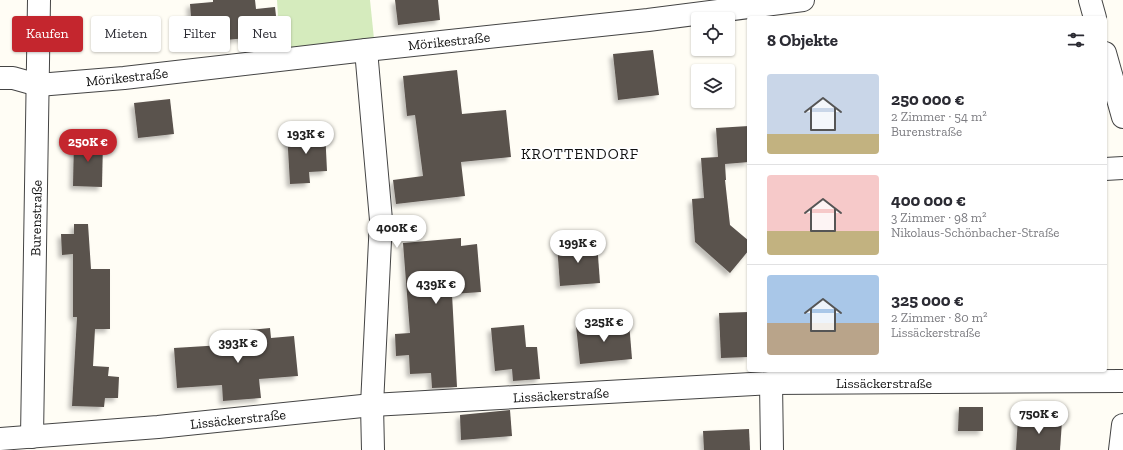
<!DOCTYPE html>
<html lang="de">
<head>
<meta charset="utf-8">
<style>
	body { margin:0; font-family:"Zilla Slab",serif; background:#f2f2f3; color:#2b2b33; height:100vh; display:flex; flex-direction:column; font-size:15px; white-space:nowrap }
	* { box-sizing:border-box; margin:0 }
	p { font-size:13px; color:#7c7c81 }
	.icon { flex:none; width:22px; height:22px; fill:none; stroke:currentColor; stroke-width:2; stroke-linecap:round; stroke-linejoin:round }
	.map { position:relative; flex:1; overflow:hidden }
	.side { position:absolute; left:747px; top:16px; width:360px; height:356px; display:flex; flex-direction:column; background:#fff; border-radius:4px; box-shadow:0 1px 3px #0004 }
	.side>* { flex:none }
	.banner { position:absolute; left:12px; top:16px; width:380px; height:36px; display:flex; gap:8px }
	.controls { position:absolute; left:691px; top:12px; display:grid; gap:8px }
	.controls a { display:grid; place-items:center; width:44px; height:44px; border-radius:4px; background:#fff; box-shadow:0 1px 3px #0004; font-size:20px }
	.price { position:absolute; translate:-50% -34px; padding:0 9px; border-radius:14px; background:#fff; color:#222; font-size:13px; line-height:26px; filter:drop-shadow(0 1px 2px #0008) }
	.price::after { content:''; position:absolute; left:50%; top:24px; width:12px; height:9px; margin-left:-6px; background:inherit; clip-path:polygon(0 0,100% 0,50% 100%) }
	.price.current { background:#c4262e; color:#fff }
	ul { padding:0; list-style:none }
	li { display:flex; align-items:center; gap:12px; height:100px; padding:0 20px }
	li+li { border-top:1px solid #e1e1e2 }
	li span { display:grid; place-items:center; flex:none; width:112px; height:80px; border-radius:4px; color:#555 }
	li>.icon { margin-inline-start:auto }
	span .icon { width:48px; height:48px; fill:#fffc; stroke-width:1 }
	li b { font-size:17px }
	h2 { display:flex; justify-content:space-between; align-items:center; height:48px; padding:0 20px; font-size:17px }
	.chip { padding:0 14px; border-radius:4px; background:#fff; box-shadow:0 1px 3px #0004; font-size:14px; line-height:36px }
	.chip.current { background:#c4262e; color:#fff }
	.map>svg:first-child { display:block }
	.green { fill:#d5ebbd }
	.building { fill:#5a524d; filter:url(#shadow) }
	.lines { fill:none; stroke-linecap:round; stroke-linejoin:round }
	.street-casing { stroke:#444; stroke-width:24 }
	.street { stroke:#fff; stroke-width:22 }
	.labels { text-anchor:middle; stroke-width:4; stroke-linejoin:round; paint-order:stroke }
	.street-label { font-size:14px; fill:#111; stroke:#fff }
	.neighbourhood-label { font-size:15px; letter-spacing:1px; fill:#111; stroke:#fff }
</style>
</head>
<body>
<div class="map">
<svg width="1123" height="450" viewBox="0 0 1123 450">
	<defs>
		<filter id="shadow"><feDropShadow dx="-3.5" dy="3.5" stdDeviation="2" flood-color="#0004"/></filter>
	</defs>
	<rect width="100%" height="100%" fill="#fffdf5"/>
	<!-- green -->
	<path class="green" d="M 277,0 L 370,0 L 374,39 L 280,50 Z"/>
	<!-- building -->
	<g class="building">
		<path d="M 213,0 L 255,0 L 256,9 L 275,7 L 278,34 L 258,36 L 258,37 L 193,43 L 190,4 L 213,2 Z"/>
		<path d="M 395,0 L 438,0 L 440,20 L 398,25 Z"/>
		<path d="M 653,50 L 659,95 L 618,100 L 613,54 Z"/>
		<path d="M 457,70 L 462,114 L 506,110 L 511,157 L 461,162 L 465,196 L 396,204 L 393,180 L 423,176 L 415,115 L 407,116 L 403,76 Z"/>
		<path d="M 170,99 L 174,134 L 138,138 L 134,103 Z"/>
		<path d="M 749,126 L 749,162 L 725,164 L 726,180 L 725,180 L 730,225 L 749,241 L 749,250 L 730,273 L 695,242 L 692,199 L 704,198 L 701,158 L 718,157 L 716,128 Z"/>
		<path d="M 325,130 L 327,171 L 309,172 L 310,183 L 290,184 L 287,132 Z"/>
		<path d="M 74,139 L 103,140 L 102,187 L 73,186 Z"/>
		<path d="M 74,224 L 88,224 L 91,269 L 110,269 L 110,329 L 95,329 L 93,366 L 109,367 L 108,376 L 119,377 L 118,398 L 105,398 L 104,407 L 72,406 L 77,317 L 73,317 L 73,254 L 62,255 L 61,234 L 74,234 Z"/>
		<path d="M 461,238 L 461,246 L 477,244 L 481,292 L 452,294 L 457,387 L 432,388 L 431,373 L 410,374 L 409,355 L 396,356 L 395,334 L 410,333 L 403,243 Z"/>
		<path d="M 597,242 L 600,283 L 560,286 L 557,244 Z"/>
		<path d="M 749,312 L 749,357 L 721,358 L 719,313 Z"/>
		<path d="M 629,322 L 632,359 L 580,364 L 576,326 Z"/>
		<path d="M 524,325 L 526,347 L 537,347 L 540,379 L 513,381 L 512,369 L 495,371 L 491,328 Z"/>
		<path d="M 270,328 L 271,338 L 294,336 L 298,376 L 259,379 L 261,398 L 223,401 L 222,385 L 177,388 L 174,348 L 239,344 L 238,331 Z"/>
		<path d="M 959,407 L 983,407 L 983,431 L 958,431 Z"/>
		<path d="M 510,410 L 512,436 L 461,440 L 460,415 Z"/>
		<path d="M 1018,418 L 1062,421 L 1060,450 L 1016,450 Z"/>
		<path d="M 749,429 L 750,450 L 704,450 L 703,431 Z"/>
	</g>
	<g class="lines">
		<defs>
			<g id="street">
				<path d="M 1090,0 L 1095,18"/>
				<path d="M 366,50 L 381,220 L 372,405 L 373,450"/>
				<path d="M 1105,53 L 1123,117"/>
				<path d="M 0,78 L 13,78 L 38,85 L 124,78 L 366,50 L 648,20 L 803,0"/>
				<path d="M 1105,169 L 1123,168"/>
				<path d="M 771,383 L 772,450"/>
				<path d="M 32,437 L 39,0"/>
				<path d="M 0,439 L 158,427 L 372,405 L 771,383 L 1123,381"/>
				<path d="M 1120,450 L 1123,425"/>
			</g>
		</defs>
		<!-- street casing -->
		<use href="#street" class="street-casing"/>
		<!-- street -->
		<use href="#street" class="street"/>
	</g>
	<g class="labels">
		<!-- street labels -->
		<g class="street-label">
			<text transform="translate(449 41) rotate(-6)" y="5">Mörikestraße</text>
			<text transform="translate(127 77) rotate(-6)" y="5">Mörikestraße</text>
			<text transform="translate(36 218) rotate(-89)" y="5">Burenstraße</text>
			<text x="884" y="388">Lissäckerstraße</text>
			<text transform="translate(561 395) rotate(-3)" y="5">Lissäckerstraße</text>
			<text transform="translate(238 419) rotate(-6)" y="5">Lissäckerstraße</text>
		</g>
		<!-- neighbourhood labels -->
		<g class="neighbourhood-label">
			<text x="580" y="159">KROTTENDORF</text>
		</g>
	</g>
</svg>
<div class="controls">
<a><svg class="icon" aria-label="locate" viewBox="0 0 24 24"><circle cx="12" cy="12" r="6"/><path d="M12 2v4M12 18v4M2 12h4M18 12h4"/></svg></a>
<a><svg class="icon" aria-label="layers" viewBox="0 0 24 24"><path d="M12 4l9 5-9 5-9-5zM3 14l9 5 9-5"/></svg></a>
</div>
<b class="price" style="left:306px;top:155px">193K €</b>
<b class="price current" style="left:88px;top:163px">250K €</b>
<b class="price" style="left:397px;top:249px">400K €</b>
<b class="price" style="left:578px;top:264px">199K €</b>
<b class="price" style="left:436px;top:305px">439K €</b>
<b class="price" style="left:604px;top:343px">325K €</b>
<b class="price" style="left:238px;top:364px">393K €</b>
<b class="price" style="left:1039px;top:435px">750K €</b>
<div class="banner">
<a class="chip current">Kaufen</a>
<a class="chip">Mieten</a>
<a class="chip">Filter</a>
<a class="chip">Neu</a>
</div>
<section class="side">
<h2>8 Objekte<svg class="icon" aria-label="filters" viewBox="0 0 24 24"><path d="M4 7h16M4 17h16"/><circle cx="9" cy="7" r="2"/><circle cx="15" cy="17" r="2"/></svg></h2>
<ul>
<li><span style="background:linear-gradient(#c9d6e8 75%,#c2b280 0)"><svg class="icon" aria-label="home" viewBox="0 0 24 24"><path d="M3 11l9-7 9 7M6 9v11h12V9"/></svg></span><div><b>250 000 €</b><p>2 Zimmer · 54 m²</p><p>Burenstraße</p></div></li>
<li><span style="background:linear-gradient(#f6c9c9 70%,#c2b280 0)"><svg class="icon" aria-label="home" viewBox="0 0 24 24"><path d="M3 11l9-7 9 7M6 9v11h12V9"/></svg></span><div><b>400 000 €</b><p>3 Zimmer · 98 m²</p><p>Nikolaus-Schönbacher-Straße</p></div></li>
<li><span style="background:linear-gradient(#a9c7e8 60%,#b9a48a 0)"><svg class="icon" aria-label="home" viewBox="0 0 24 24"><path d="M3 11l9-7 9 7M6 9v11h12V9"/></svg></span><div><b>325 000 €</b><p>2 Zimmer · 80 m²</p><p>Lissäckerstraße</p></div></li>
</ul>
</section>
</div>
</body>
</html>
